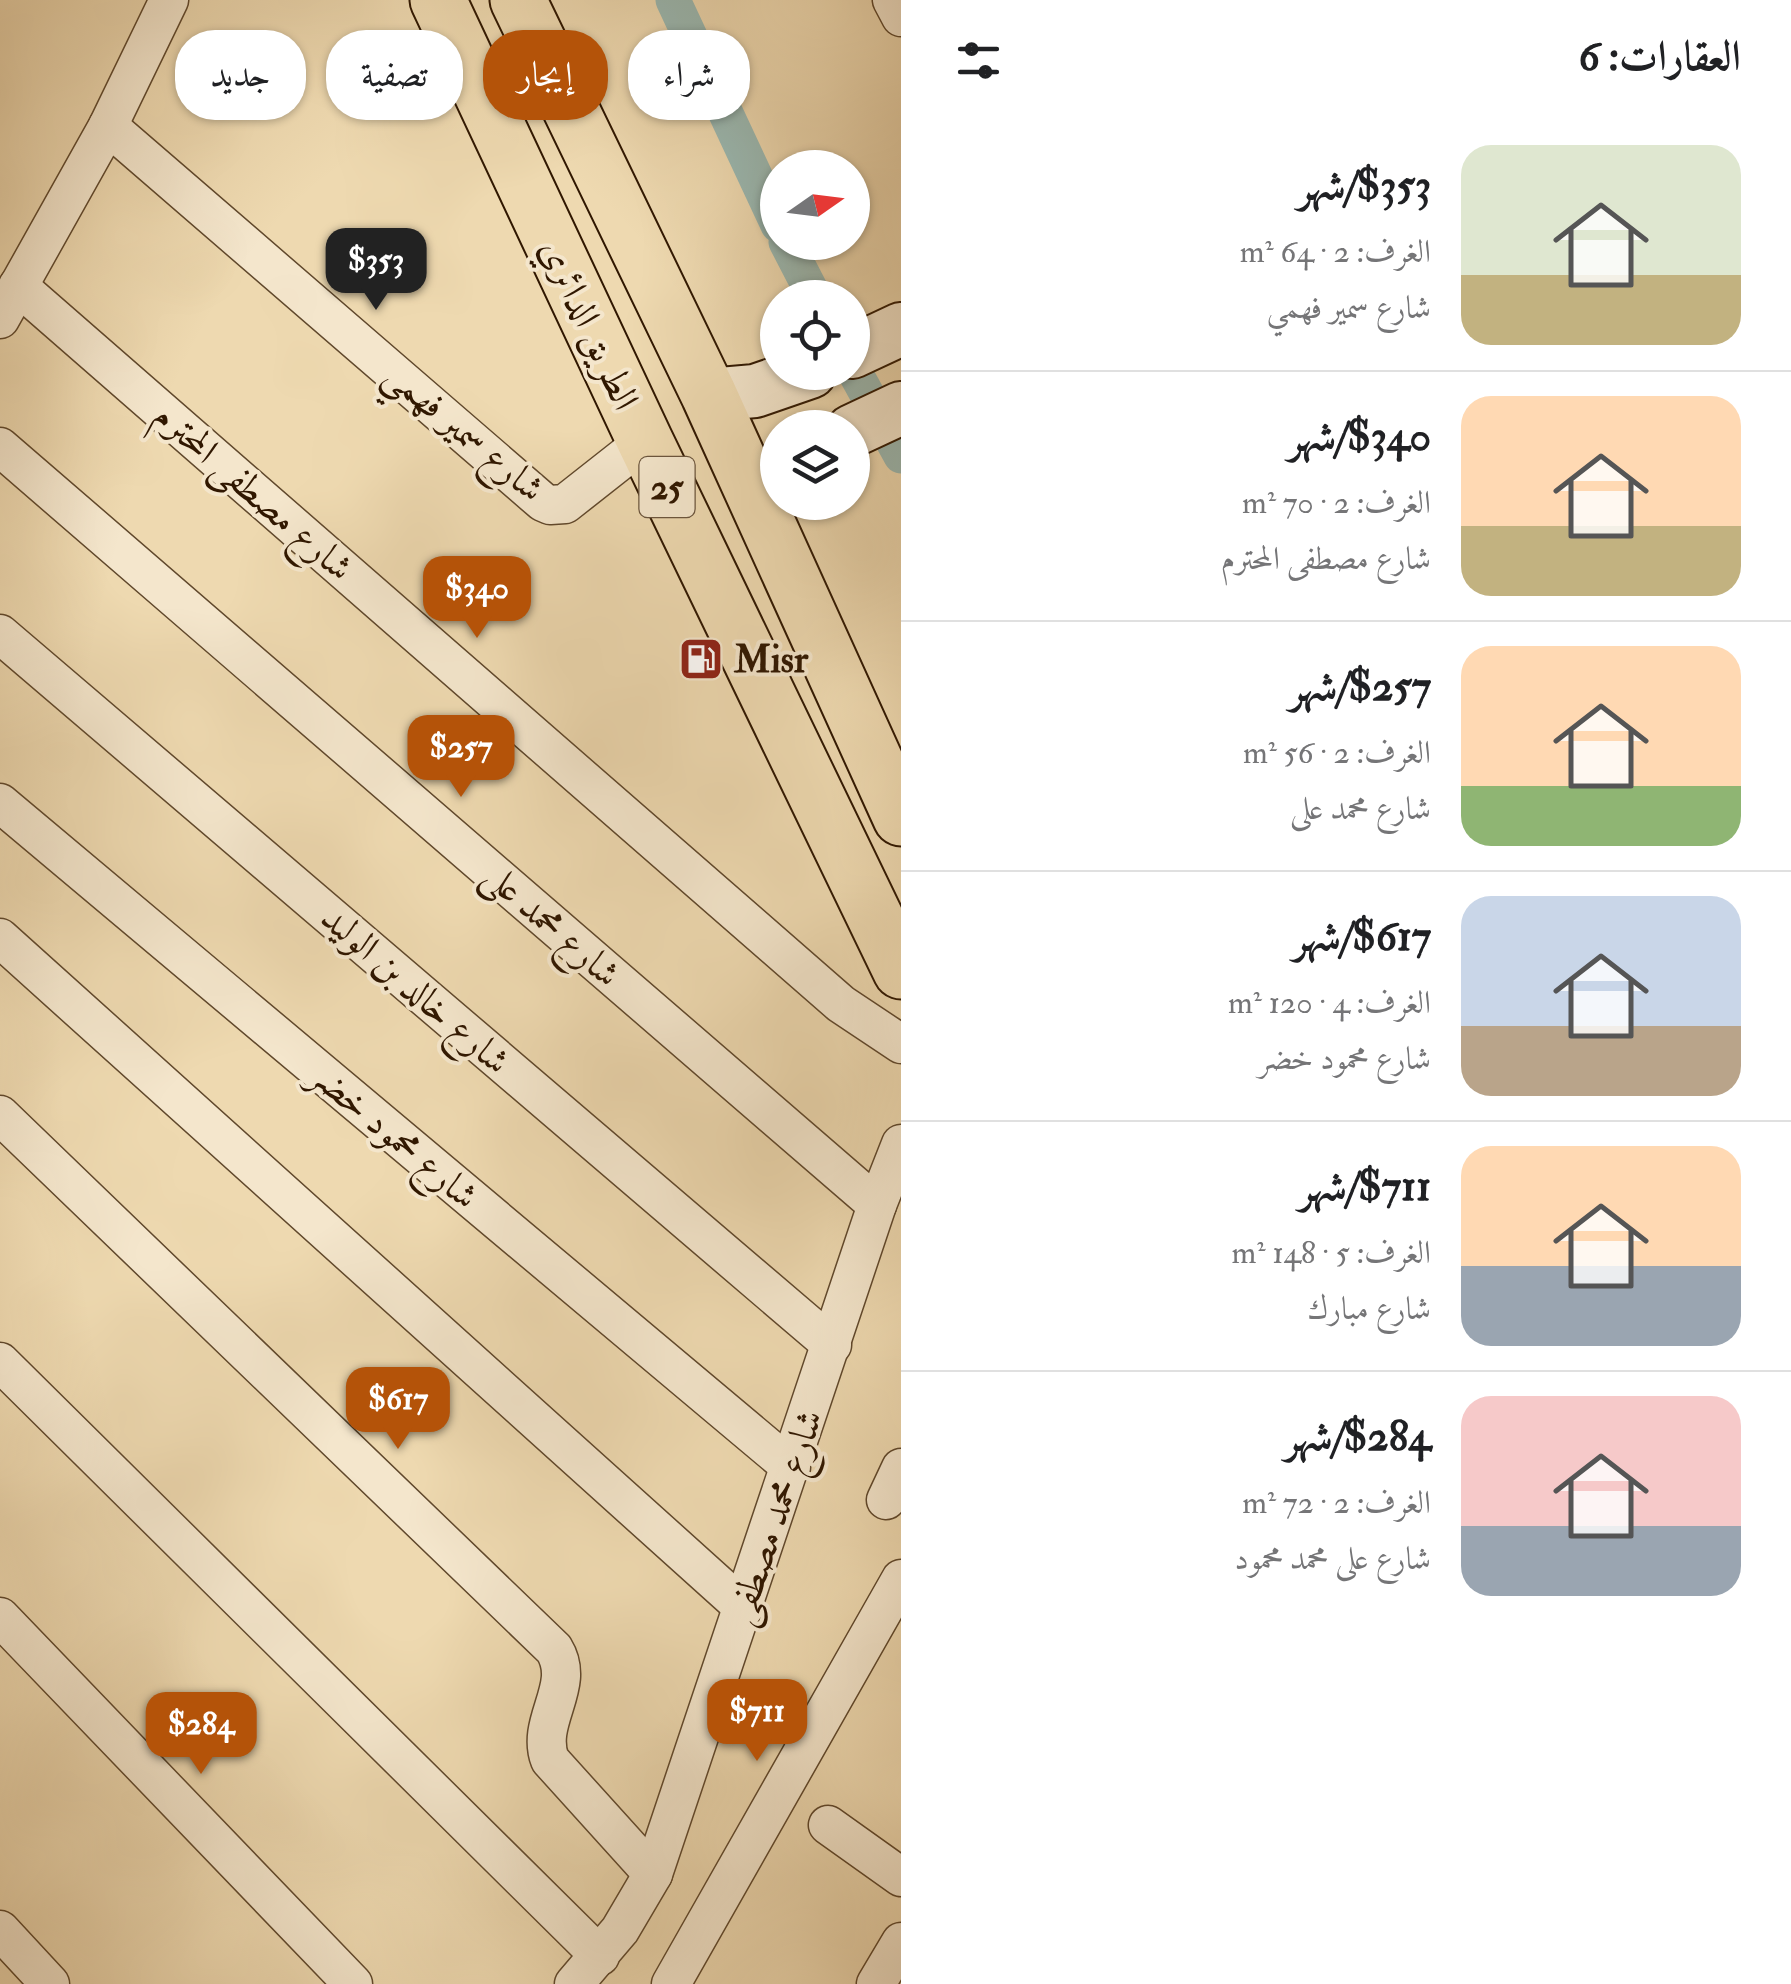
<!DOCTYPE html>
<html lang="ar">
<head>
<meta charset="utf-8">
<style>
	body { margin:0; font-family:"IM FELL Double Pica",Amiri,serif; background:#f6f6f6; color:#202124; direction:rtl; height:100vh; display:flex; flex-direction:column; font-size:38px; white-space:nowrap }
	* { box-sizing:border-box; margin:0 }
	p { font-size:32px; color:#757577 }
	.icon { flex:none; width:55px; height:55px; fill:none; stroke:currentColor; stroke-width:2; stroke-linecap:round; stroke-linejoin:round }
	.map { position:relative; flex:1; overflow:hidden; direction:ltr }
	.drawer { display:flex; flex-direction:column; background:#fff; width:890px }
	.drawer>* { flex:none }
	.top-card { position:absolute; left:30px; top:30px; width:720px; height:90px; direction:rtl; display:flex; gap:20px }
	.needle { width:65px; rotate:76deg }
	.fabs { position:absolute; left:760px; top:150px; display:grid; gap:20px }
	.fabs a { display:grid; place-items:center; width:110px; height:110px; border-radius:50%; background:#fff; box-shadow:0 2px 8px #0004; font-size:50px }
	.price { position:absolute; translate:-50% -85px; padding:0 22px; border-radius:20px; background:#b45309; color:#fff; font-size:32px; line-height:65px; filter:drop-shadow(0 2px 5px #0008) }
	.price::after { content:''; position:absolute; left:50%; top:60px; width:30px; height:22px; margin-left:-15px; background:inherit; clip-path:polygon(0 0,100% 0,50% 100%) }
	.price.current { background:#222; color:#fff }
	ul { padding:0; list-style:none }
	li { display:flex; align-items:center; gap:30px; height:250px; padding:0 50px }
	li+li { border-top:2px solid #e0e0e0 }
	li span { display:grid; place-items:center; flex:none; width:280px; height:200px; border-radius:30px; color:#555 }
	li>.icon { margin-inline-start:auto }
	span .icon { width:120px; height:120px; fill:#fffc; stroke-width:1 }
	li b { font-size:42px }
	h2 { display:flex; justify-content:space-between; align-items:center; height:120px; padding:0 50px; font-size:42px }
	.tag { padding:0 35px; border-radius:40px; background:#fff; box-shadow:0 2px 8px #0004; font-size:35px; line-height:90px }
	.tag.current { background:#b45309; color:#fff }
	main { display:flex; flex:1; min-height:0 }
	.map>svg:first-child { display:block }
	.lines { fill:none; stroke-linecap:round; stroke-linejoin:round }
	.canal { stroke:#9bb9b2; stroke-width:35 }
	.street-casing { stroke:#60482c; stroke-width:41 }
	.secondary-casing { stroke:#301700; stroke-width:56 }
	.highway-casing { stroke:#301700; stroke-width:59 }
	.street { stroke:#f4e6cc; stroke-width:38 }
	.secondary { stroke:#f4e6cc; stroke-width:52 }
	.highway { stroke:#eed9b0; stroke-width:55 }
	.labels { text-anchor:middle; stroke-width:8; stroke-linejoin:round; paint-order:stroke }
	.shield { fill:#f4e6cc; stroke:#6b553d; stroke-width:2.5 }
	.shield-label { font-size:35px; font-weight:bold; fill:#301700 }
	.street-label { font-size:38px; fill:#301700; stroke:#f4e6cc }
	.poi-label { font-size:38px; font-weight:bold; fill:#301700; stroke:#f4e6cc; text-anchor:start }
</style>
</head>
<body>
<main>
<section class="drawer">
<h2>العقارات: 6<svg class="icon" aria-label="filters" viewBox="0 0 24 24"><path d="M4 7h16M4 17h16"/><circle cx="9" cy="7" r="2"/><circle cx="15" cy="17" r="2"/></svg></h2>
<ul>
<li><span style="background:linear-gradient(#dfe7d0 65%,#c2b280 0)"><svg class="icon" aria-label="home" viewBox="0 0 24 24"><path d="M3 11l9-7 9 7M6 9v11h12V9"/></svg></span><div><b>$353/شهر</b><p>الغرف: 2 · 64 m²</p><p>شارع سمير فهمي</p></div></li>
<li><span style="background:linear-gradient(#ffd9b3 65%,#c2b280 0)"><svg class="icon" aria-label="home" viewBox="0 0 24 24"><path d="M3 11l9-7 9 7M6 9v11h12V9"/></svg></span><div><b>$340/شهر</b><p>الغرف: 2 · 70 m²</p><p>شارع مصطفى المحترم</p></div></li>
<li><span style="background:linear-gradient(#ffd9b3 70%,#8fb573 0)"><svg class="icon" aria-label="home" viewBox="0 0 24 24"><path d="M3 11l9-7 9 7M6 9v11h12V9"/></svg></span><div><b>$257/شهر</b><p>الغرف: 2 · 56 m²</p><p>شارع محمد على</p></div></li>
<li><span style="background:linear-gradient(#c9d6e8 65%,#b9a48a 0)"><svg class="icon" aria-label="home" viewBox="0 0 24 24"><path d="M3 11l9-7 9 7M6 9v11h12V9"/></svg></span><div><b>$617/شهر</b><p>الغرف: 4 · 120 m²</p><p>شارع محمود خضر</p></div></li>
<li><span style="background:linear-gradient(#ffd9b3 60%,#9aa5b1 0)"><svg class="icon" aria-label="home" viewBox="0 0 24 24"><path d="M3 11l9-7 9 7M6 9v11h12V9"/></svg></span><div><b>$711/شهر</b><p>الغرف: 5 · 148 m²</p><p>شارع مبارك</p></div></li>
<li><span style="background:linear-gradient(#f6c9c9 65%,#9aa5b1 0)"><svg class="icon" aria-label="home" viewBox="0 0 24 24"><path d="M3 11l9-7 9 7M6 9v11h12V9"/></svg></span><div><b>$284/شهر</b><p>الغرف: 2 · 72 m²</p><p>شارع على محمد محمود</p></div></li>
</ul>
</section>
<div class="map">
<svg width="901" height="1984" viewBox="0 0 901 1984">
	<rect width="100%" height="100%" fill="#eed9b0"/>
	<filter id="stains"><feTurbulence type="fractalNoise" baseFrequency=".002" numOctaves="4"/><feColorMatrix values="0 0 0 0 .2 0 0 0 0 .09 0 0 0 0 .02 0 0 0 .5 -.17"/></filter>
	<radialGradient id="worn" r=".72"><stop offset=".6" stop-color="#630" stop-opacity="0"/><stop offset="1" stop-color="#630" stop-opacity=".3"/></radialGradient>
	<g class="lines">
		<!-- canal -->
		<g class="canal">
			<path d="M 673,0 L 778,225"/>
			<path d="M 786,242 L 815,298"/>
			<path d="M 852,367 L 901,456"/>
		</g>
		<defs>
			<g id="street">
				<path d="M 892,0 L 901,17"/>
				<path d="M 108,126 L 543,502 L 550,505 L 565,504 L 645,441"/>
				<path d="M 18,286 L 841,1004 L 901,1044"/>
				<path d="M 0,319 L 108,126 L 169,0"/>
				<path d="M 0,447 L 877,1205"/>
				<path d="M 0,634 L 832,1345"/>
				<path d="M 0,803 L 791,1467"/>
				<path d="M 0,938 L 744,1608"/>
				<path d="M 0,1115 L 554,1649 C 577,1686 535,1721 550,1760 L 653,1874"/>
				<path d="M 0,1362 L 600,1956"/>
				<path d="M 886,1500 L 901,1468"/>
				<path d="M 0,1617 L 353,1984"/>
				<path d="M 828,1825 L 901,1877"/>
				<path d="M 0,1930 L 50,1984"/>
				<path d="M 574,1984 L 620,1930 L 653,1874 L 877,1205 L 901,1144"/>
				<path d="M 671,1984 L 901,1579"/>
				<path d="M 876,1984 L 901,1942"/>
			</g>
			<g id="secondary">
				<path d="M 852,352 L 901,329"/>
				<path d="M 709,395 L 755,391 L 810,372"/>
				<path d="M 852,431 L 901,408"/>
			</g>
			<g id="highway">
				<path d="M 438,0 L 645,441 L 901,971"/>
				<path d="M 518,0 L 709,395 L 901,818"/>
			</g>
		</defs>
		<!-- street casing -->
		<use href="#street" class="street-casing"/>
		<!-- secondary casing -->
		<use href="#secondary" class="secondary-casing"/>
		<!-- highway casing -->
		<use href="#highway" class="highway-casing"/>
		<!-- street -->
		<use href="#street" class="street"/>
		<!-- secondary -->
		<use href="#secondary" class="secondary"/>
		<!-- highway -->
		<use href="#highway" class="highway"/>
	</g>
	<!-- icons -->
	<defs>
		<symbol id="fuel-square" viewBox="-11 -11 22 22"><rect x="-9" y="-9" width="18" height="18" rx="4" fill="#8f2418" stroke="#f4e6cc"/><path d="M-5.5-6h7V0h2V4h1.3V-2.5L3-4.5l.8-.8L6-3V5H2.5V1h-1V6h-7ZM-4.2-4.7v3.2H.2V-4.7Z" fill="#fff"/></symbol>
	</defs>
	<g fill-rule="evenodd">
		<use href="#fuel-square" x="676" y="634" width="50" height="50"/>
	</g>
	<g class="labels">
		<!-- shield labels -->
		<rect class="shield" x="639.5" y="457" width="55" height="60" rx="8"/>
		<g class="shield-label">
			<text x="667" y="499">25</text>
		</g>
		<!-- street labels -->
		<g class="street-label">
			<text transform="translate(590 324) rotate(65)" y="13">الطريق الدائري</text>
			<text transform="translate(465 431) rotate(40)" y="13">شارع سمير فهمي</text>
			<text transform="translate(254 491) rotate(41)" y="13">شارع مصطفى المحترم</text>
			<text transform="translate(552 924) rotate(41)" y="13">شارع محمد على</text>
			<text transform="translate(416 989) rotate(41)" y="13">شارع خالد بن الوليد</text>
			<text transform="translate(395 1135) rotate(40)" y="13">شارع محمود خضر</text>
			<text transform="translate(774 1517) rotate(-71)" y="13">شارع محمد مصطفى</text>
		</g>
		<!-- poi labels -->
		<g class="poi-label">
			<text x="734" y="672">Misr</text>
		</g>
	</g>
	<rect width="100%" height="100%" filter="url(#stains)"/>
	<rect width="100%" height="100%" fill="url(#worn)"/>
</svg>
<div class="fabs">
<a><svg class="needle" viewBox="-14 -14 28 28"><path d="M0-13l5 13h-10z" fill="#e53935"/><path d="M0 13l5-13h-10z" fill="#757577"/></svg></a>
<a><svg class="icon" aria-label="locate" viewBox="0 0 24 24"><circle cx="12" cy="12" r="6"/><path d="M12 2v4M12 18v4M2 12h4M18 12h4"/></svg></a>
<a><svg class="icon" aria-label="layers" viewBox="0 0 24 24"><path d="M12 4l9 5-9 5-9-5zM3 14l9 5 9-5"/></svg></a>
</div>
<b class="price current" style="left:376px;top:313px">$353</b>
<b class="price" style="left:477px;top:641px">$340</b>
<b class="price" style="left:461px;top:800px">$257</b>
<b class="price" style="left:398px;top:1452px">$617</b>
<b class="price" style="left:757px;top:1764px">$711</b>
<b class="price" style="left:201px;top:1777px">$284</b>
<div class="top-card">
<a class="tag">شراء</a>
<a class="tag current">إيجار</a>
<a class="tag">تصفية</a>
<a class="tag">جديد</a>
</div>
</div>
</main>
</body>
</html>
